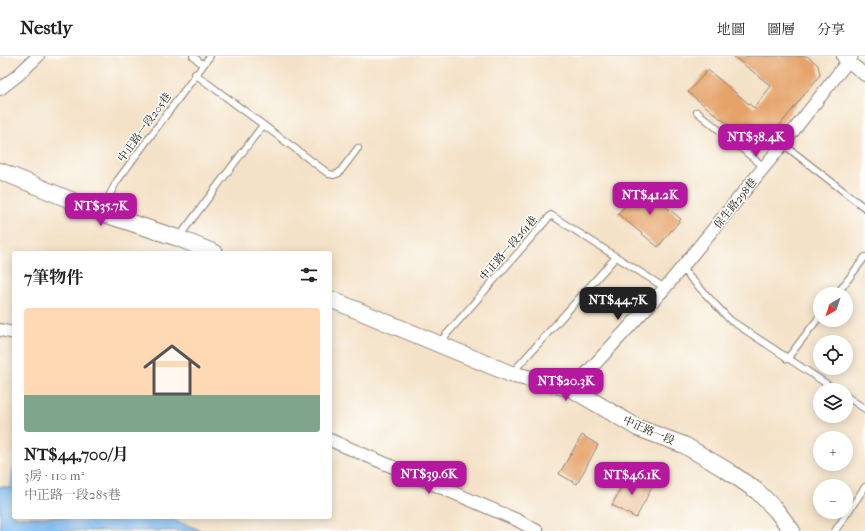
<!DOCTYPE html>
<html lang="zh-TW">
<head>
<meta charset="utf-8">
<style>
	body { margin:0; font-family:"IM FELL French Canon","Noto Serif TC",serif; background:#f2f2f2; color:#222; height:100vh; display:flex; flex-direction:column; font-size:15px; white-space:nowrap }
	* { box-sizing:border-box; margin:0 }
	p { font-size:13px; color:#767676 }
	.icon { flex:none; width:22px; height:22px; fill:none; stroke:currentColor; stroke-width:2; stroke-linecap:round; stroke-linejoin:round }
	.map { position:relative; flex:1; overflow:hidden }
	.side { position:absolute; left:12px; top:195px; width:320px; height:268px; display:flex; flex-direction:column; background:#fff; border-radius:4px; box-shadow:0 2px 10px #0003 }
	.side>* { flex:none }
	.needle { width:26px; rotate:219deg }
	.fabs { position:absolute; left:813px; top:231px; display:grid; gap:8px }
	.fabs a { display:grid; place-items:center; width:40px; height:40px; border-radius:50%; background:#fff; box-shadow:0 2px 10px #0003; font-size:20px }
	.price { position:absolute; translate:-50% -34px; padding:0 9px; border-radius:8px; background:#b5179e; color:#fff; font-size:13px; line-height:26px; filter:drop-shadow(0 1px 2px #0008) }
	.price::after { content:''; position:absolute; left:50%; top:24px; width:12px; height:9px; margin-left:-6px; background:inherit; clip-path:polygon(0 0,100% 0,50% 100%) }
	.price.on { background:#222; color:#fff }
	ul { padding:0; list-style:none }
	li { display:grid; align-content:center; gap:8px; height:212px; padding:0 12px }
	li span { display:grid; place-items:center; height:124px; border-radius:4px; color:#555 }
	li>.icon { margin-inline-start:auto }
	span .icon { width:72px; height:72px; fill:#fffc; stroke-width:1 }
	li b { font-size:17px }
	h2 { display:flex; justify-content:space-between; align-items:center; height:48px; padding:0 12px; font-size:17px }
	header { display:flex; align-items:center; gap:24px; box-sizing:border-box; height:56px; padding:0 20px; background:#fff; border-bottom:1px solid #e0e0e0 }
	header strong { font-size:19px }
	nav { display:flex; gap:22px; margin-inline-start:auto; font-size:14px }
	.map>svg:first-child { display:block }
	.water { fill:#80bcf2; stroke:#4e6c87 }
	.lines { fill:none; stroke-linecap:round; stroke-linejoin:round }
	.stream { stroke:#80bcf2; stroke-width:4.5 }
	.building { fill:#e5a369 }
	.lane-casing { stroke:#887f72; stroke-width:8 }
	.street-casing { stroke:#887f72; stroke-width:14 }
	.secondary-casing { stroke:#887f72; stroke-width:18 }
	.lane { stroke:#fff; stroke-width:6 }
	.street { stroke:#fff; stroke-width:12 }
	.secondary { stroke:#fff; stroke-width:16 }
	.labels { text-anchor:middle; stroke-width:3; stroke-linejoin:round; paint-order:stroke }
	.street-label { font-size:11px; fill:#1c1c1c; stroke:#fdfcf7 }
</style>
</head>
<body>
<header>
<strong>Nestly</strong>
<nav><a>地圖</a><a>圖層</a><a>分享</a></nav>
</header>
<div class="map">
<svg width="865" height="475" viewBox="0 0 865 475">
	<rect width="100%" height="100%" fill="#fdfcf7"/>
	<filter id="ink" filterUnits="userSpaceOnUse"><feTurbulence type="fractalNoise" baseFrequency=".025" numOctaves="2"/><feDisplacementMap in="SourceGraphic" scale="8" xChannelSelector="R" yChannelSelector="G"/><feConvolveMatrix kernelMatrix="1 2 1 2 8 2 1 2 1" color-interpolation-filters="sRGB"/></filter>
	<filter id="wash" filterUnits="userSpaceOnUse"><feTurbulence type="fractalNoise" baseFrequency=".012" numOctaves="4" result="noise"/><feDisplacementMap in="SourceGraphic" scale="16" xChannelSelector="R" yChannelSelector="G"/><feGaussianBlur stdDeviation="0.9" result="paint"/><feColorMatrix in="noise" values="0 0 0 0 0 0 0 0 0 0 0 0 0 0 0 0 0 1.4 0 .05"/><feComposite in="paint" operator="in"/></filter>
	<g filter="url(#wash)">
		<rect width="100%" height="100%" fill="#f4e2c8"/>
		<!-- water -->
		<path class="water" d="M 0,430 L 14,433 L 14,461 L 165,461 L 203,475 L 0,475 Z"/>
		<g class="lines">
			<!-- stream -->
			<path class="stream" d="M 12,438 L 14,414"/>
		</g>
		<g id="blocks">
			<!-- building -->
			<g class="building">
				<path d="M 733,0 L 807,0 L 818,9 L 820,19 L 764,89 L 753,89 L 688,36 L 708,14 L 754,52 L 771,30 Z"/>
				<path d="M 641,130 L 681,163 L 658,191 L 618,158 Z"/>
				<path d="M 582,379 L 598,389 L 577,428 L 559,418 Z"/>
				<path d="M 628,418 L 652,431 L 636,462 L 612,449 Z"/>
			</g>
		</g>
	</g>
	<g filter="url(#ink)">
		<use href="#blocks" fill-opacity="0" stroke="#887f72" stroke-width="1"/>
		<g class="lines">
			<defs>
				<g id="lane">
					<path d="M 193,0 L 203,9"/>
					<path d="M 195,18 L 329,118 L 334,119 L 339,117 L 358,92"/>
					<path d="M 697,56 L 764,111"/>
					<path d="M 783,88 L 865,152"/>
					<path d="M 107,157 L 108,142 L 117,125 L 210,0"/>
					<path d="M 179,181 L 263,69"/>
					<path d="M 681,212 L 730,264 L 836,334"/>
					<path d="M 837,238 L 865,201"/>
					<path d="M 439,287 L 551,159 L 665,232"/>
					<path d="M 787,303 L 820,260"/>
					<path d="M 512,317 L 616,201"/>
					<path d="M 846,340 L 865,353"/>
					<path d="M 835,475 L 865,431"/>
				</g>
				<g id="street">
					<path d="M 843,1 L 865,19"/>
					<path d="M 0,33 L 18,19 L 38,0"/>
					<path d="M 0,274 L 14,277"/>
					<path d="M 572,333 L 665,232 L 783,88 L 852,0"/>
					<path d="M 330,384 L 517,464 L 537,475"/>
				</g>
				<g id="secondary">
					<path d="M 0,115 L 107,159 L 178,182 L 215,197"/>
					<path d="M 330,243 L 511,318 L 572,333 L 638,372 L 684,389 L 728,415 L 757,435 L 776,454 L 792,475"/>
				</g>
			</defs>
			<!-- lane casing -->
			<use href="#lane" class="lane-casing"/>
			<!-- street casing -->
			<use href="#street" class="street-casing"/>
			<!-- secondary casing -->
			<use href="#secondary" class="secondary-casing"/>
			<!-- lane -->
			<use href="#lane" class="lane"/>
			<!-- street -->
			<use href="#street" class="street"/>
			<!-- secondary -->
			<use href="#secondary" class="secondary"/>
		</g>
	</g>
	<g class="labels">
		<!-- street labels -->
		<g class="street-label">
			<text transform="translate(144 71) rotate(-54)" y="4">中正路一段205巷</text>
			<text transform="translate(735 147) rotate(-51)" y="4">保生路298巷</text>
			<text transform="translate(508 192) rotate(-49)" y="4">中正路一段261巷</text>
			<text transform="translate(649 374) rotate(24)" y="4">中正路一段</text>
		</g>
	</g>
</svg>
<div class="fabs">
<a><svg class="needle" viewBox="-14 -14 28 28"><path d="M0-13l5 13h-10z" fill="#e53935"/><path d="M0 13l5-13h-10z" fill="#767676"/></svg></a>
<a><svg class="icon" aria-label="locate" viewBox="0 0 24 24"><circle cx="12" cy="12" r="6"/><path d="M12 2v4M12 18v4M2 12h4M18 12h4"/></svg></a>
<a><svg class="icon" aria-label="layers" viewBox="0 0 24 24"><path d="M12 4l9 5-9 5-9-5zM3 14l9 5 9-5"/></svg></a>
<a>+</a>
<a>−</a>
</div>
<b class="price" style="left:756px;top:102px">NT$38.4K</b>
<b class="price" style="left:650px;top:160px">NT$41.2K</b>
<b class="price" style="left:101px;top:171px">NT$35.7K</b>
<b class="price on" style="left:618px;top:265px">NT$44.7K</b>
<b class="price" style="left:566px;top:346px">NT$20.3K</b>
<b class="price" style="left:429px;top:439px">NT$39.6K</b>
<b class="price" style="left:632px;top:440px">NT$46.1K</b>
<section class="side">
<h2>7筆物件<svg class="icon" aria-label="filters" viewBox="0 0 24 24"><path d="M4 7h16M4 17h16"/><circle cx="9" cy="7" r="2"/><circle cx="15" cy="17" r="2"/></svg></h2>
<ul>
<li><span style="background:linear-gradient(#ffd9b3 70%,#7fa58c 0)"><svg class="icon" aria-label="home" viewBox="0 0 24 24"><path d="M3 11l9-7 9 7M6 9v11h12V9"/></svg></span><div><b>NT$44,700/月</b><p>3房 · 110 m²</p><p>中正路一段285巷</p></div></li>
</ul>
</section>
</div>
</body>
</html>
